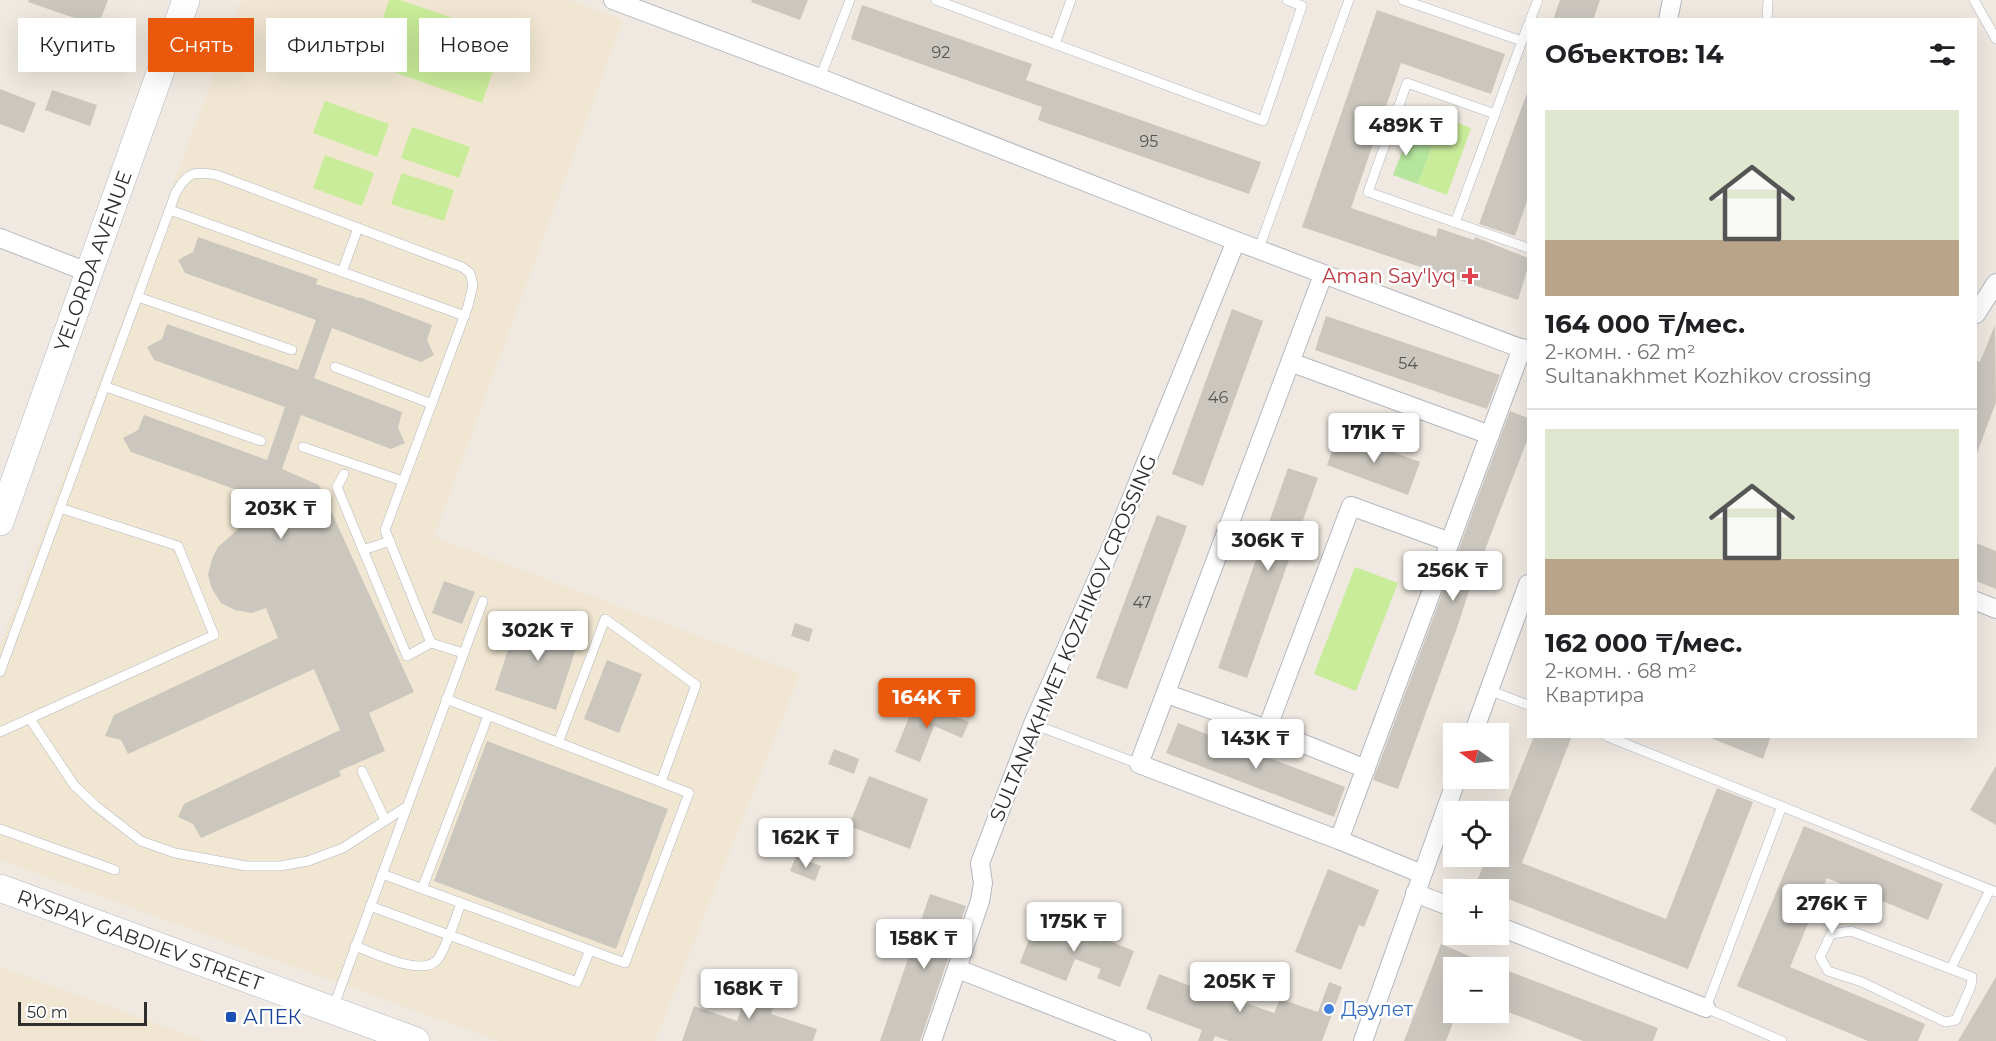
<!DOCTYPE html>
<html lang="ru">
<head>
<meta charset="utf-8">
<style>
	body { margin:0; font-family:Montserrat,sans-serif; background:#f2f2f2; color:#202124; height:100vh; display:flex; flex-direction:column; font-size:22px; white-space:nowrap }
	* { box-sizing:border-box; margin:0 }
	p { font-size:20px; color:#757577 }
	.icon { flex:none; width:33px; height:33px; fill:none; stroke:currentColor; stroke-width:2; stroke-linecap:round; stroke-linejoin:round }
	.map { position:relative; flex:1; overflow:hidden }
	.panel { position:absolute; left:1527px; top:18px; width:450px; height:720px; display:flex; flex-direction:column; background:#fff; border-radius:0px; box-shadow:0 6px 24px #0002 }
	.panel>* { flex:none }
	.guide { position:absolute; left:18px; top:18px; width:570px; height:54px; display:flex; gap:12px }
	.needle { width:39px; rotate:284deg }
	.fabs { position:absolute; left:1443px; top:723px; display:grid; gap:12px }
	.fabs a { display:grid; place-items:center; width:66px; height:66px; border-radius:0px; background:#fff; box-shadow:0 6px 24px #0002; font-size:30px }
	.scale { position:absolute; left:18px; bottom:15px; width:129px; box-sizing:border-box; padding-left:6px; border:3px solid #2e2e2e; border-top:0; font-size:16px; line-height:21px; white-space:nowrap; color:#2e2e2e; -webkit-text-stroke:4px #fff; paint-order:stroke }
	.price { position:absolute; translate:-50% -51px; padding:0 14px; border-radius:6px; background:#fff; color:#222; font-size:20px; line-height:39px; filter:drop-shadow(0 2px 3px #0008) }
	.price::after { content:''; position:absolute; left:50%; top:36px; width:18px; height:14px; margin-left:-9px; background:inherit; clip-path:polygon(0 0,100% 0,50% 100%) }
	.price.selected { background:#ea580c; color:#fff }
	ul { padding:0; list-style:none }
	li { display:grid; align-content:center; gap:12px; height:318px; padding:0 18px }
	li+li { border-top:2px solid #e0e0e0 }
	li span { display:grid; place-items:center; height:186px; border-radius:0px; color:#555 }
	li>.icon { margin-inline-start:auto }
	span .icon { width:108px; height:108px; fill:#fffc; stroke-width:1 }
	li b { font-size:26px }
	h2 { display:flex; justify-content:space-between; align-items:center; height:72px; padding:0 18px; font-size:26px }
	.chip { padding:0 21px; border-radius:0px; background:#fff; box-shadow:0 6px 24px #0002; font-size:21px; line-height:54px }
	.chip.selected { background:#ea580c; color:#fff }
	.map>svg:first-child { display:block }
	.education { fill:#f0e6d1 }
	.green { fill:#b6e59e }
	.pitch { fill:#c9ec9a }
	.building { fill:#cbc7bf }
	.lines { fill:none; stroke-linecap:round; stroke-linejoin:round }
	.lane-casing { stroke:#b4b7c1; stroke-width:10 }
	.street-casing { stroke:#b4b7c1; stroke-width:20 }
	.secondary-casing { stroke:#b4b7c1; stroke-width:28 }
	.lane { stroke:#fff; stroke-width:9 }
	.street { stroke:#fff; stroke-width:18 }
	.secondary { stroke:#fff; stroke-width:27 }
	.health-dot { fill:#e0444e; stroke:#fff; stroke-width:2 }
	.shop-dot { fill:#3f7fe0; stroke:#fff; stroke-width:2 }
	.transit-dot { fill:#1a4fb4; stroke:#fff; stroke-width:2 }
	.labels { text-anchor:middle; stroke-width:5; stroke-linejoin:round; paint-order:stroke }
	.number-label { font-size:16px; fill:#555452 }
	.street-label { font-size:20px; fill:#2e2e2e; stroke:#fff }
	.health-label { font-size:20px; fill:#be3a42; stroke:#fff; text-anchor:end }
	.shop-label { font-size:20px; fill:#366cbe; stroke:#fff; text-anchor:start }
	.transit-label { font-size:20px; fill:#164399; stroke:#fff; text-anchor:start }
</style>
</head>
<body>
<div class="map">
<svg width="1996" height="1041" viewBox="0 0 1996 1041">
	<rect width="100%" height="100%" fill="#efe9e1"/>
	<!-- education -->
	<g class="education">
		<path d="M 242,0 L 569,0 L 623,20 L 434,537 L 800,674 L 655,1041 L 499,1041 L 0,860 L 0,646 Z"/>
		<path d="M 0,967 L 205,1041 L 0,1041 Z"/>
	</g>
	<!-- green -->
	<path class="green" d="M 1419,108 L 1443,117 L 1418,184 L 1393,175 Z"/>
	<!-- pitch -->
	<g class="pitch">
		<path d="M 389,0 L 400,0 L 505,36 L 482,103 L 368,63 Z"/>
		<path d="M 325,101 L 389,124 L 377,157 L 313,133 Z"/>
		<path d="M 1443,117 L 1471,128 L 1447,195 L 1418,184 Z"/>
		<path d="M 412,127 L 470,147 L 459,178 L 401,158 Z"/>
		<path d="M 325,155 L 374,173 L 362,206 L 313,188 Z"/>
		<path d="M 402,173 L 454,190 L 444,221 L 391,204 Z"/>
		<path d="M 1355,567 L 1398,583 L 1356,691 L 1314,674 Z"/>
	</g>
	<!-- building -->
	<g class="building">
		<path d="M 29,0 L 108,0 L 98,26 L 28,2 Z"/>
		<path d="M 752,0 L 808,0 L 800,20 L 751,2 Z"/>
		<path d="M 1560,0 L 1600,0 L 1593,20 L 1553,20 Z"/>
		<path d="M 862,5 L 1032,64 L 1026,80 L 1261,162 L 1249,194 L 1038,120 L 1042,107 L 851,39 Z"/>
		<path d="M 1377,10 L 1505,54 L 1491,94 L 1401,63 L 1351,208 L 1436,237 L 1438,228 L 1474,240 L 1475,237 L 1528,258 L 1528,267 L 1518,300 L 1302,227 Z"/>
		<path d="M 0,89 L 36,103 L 24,133 L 0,124 Z"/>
		<path d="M 52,90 L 97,105 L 90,126 L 45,110 Z"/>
		<path d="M 1527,93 L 1528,93 L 1528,198 L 1515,236 L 1479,224 Z"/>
		<path d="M 198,237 L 318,279 L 316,284 L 359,298 L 359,297 L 432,325 L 427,340 L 434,355 L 421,362 L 332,328 L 314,378 L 402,412 L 398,428 L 405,443 L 391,449 L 301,415 L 282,469 L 319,485 L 414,692 L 369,713 L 385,751 L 339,771 L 341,776 L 201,838 L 193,824 L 178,817 L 184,804 L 340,730 L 314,669 L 128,754 L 121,740 L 105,736 L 114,715 L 278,638 L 266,608 L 252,613 L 235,610 L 221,603 L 212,589 L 208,575 L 212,559 L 218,547 L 245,523 L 254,496 L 131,452 L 123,438 L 138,430 L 144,415 L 267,460 L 285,407 L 154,360 L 147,347 L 162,339 L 167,324 L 298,370 L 316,320 L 185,273 L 178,260 L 193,252 Z"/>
		<path d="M 1232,309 L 1263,321 L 1203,486 L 1172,474 Z"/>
		<path d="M 1326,316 L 1500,375 L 1487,409 L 1315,350 Z"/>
		<path d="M 1995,325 L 1996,402 L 1977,453 L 1976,360 L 1980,362 Z"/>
		<path d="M 1510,411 L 1528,418 L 1528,438 L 1468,594 L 1458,625 L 1398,789 L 1373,780 Z"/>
		<path d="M 1339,432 L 1420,462 L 1408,495 L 1327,465 Z"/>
		<path d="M 1288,468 L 1318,478 L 1247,678 L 1218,668 Z"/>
		<path d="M 1157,515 L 1187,526 L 1127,689 L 1096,678 Z"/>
		<path d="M 1976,543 L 1996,551 L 1996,589 L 1976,581 Z"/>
		<path d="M 444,581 L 475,592 L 462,624 L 432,613 Z"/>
		<path d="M 520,613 L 581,633 L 556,710 L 495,690 Z"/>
		<path d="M 795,623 L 813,629 L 809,642 L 791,636 Z"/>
		<path d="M 607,660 L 642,674 L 619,733 L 584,719 Z"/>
		<path d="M 916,700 L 969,722 L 962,738 L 934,726 L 920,762 L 895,752 Z"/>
		<path d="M 1178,723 L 1345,787 L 1334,817 L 1166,753 Z"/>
		<path d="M 1534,736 L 1572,736 L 1522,863 L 1666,919 L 1717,788 L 1753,802 L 1688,969 L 1498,895 L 1498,890 L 1485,890 L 1475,886 L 1487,856 L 1498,856 L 1498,826 Z"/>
		<path d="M 1706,736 L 1771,736 L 1763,759 Z"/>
		<path d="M 487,741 L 668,809 L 616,949 L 434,881 Z"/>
		<path d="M 834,749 L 859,759 L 854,774 L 828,764 Z"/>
		<path d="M 1996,766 L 1996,825 L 1970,810 Z"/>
		<path d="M 869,776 L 928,799 L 910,849 L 849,826 Z"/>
		<path d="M 1804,826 L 1943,884 L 1928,920 L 1827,878 L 1790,967 L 1925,1024 L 1918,1041 L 1868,1041 L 1737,986 Z"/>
		<path d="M 796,856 L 821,866 L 815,881 L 790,871 Z"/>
		<path d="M 1328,869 L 1379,890 L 1364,927 L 1359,925 L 1341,970 L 1295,952 Z"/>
		<path d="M 930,894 L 966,906 L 920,1041 L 880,1041 Z"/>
		<path d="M 1037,918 L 1101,942 L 1102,938 L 1134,951 L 1120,987 L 1097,978 L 1101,969 L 1075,959 L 1066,981 L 1020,963 Z"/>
		<path d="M 1441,944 L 1498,968 L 1454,968 L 1454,1012 L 1457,1012 L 1446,1041 L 1404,1041 Z"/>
		<path d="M 1498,967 L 1658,1028 L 1653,1041 L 1583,1041 L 1498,1008 Z"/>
		<path d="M 1224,969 L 1238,974 L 1229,997 L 1274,1013 L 1280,999 L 1318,1012 L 1329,982 L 1342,987 L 1322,1041 L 1229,1041 L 1215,1036 L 1213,1041 L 1198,1041 L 1202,1030 L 1146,1009 L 1159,974 L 1214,995 Z"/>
		<path d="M 753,974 L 781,983 L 771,1014 L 817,1029 L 813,1041 L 682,1041 L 694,1006 L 737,1021 Z"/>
		<path d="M 1996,977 L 1996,1041 L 1958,1041 Z"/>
	</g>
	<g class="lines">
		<defs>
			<g id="lane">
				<path d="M 936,0 L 1263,121 L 1302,6 L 1287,0"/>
				<path d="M 1403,0 L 1522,41"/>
				<path d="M 1974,0 L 1996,39"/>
				<path d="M 1530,20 L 1538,0"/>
				<path d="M 1767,20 L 1768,0"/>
				<path d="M 1055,44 L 1071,0"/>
				<path d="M 820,78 L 850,0"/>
				<path d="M 1495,114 L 1528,25"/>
				<path d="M 170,210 L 465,316"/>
				<path d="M 1455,223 L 1495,114 L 1407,83 L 1368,192 L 1528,248"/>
				<path d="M 1259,248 L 1349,0"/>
				<path d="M 342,272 L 358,228"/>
				<path d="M 138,297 L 292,350"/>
				<path d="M 335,367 L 432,404"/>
				<path d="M 106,387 L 261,441"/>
				<path d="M 303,447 L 403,481"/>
				<path d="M 344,474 L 337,487 L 407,656 L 431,643"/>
				<path d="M 363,550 L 390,541"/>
				<path d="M 0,672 L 176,192 C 188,172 194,171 217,175 L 462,267 L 470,273 L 473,285 L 468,306 L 385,530 L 431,643 L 463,653"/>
				<path d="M 1489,690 L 1528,705"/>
				<path d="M 30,719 L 74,785 L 96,806 L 141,841 L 175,853 L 246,866 L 280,866 L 308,861 L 343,848 L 406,807"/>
				<path d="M 1033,724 L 1139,764"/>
				<path d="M 0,732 L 214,635 L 178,546 L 60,508"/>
				<path d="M 1606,736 L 1996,892"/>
				<path d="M 558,743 L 605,619 L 696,685 L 661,782"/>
				<path d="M 362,771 L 385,820"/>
				<path d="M 1782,806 L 1706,1008 L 1782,1041"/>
				<path d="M 0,829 L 115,870"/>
				<path d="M 382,874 L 625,963 L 689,793 L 446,699"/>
				<path d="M 422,889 L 488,716"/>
				<path d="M 370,906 L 577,982 L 590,950"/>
				<path d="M 1851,931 L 1972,977 L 1971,986 L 1956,1020 L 1945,1022 L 1862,982 L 1828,971 L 1820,957 L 1831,934 Z"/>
				<path d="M 355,946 C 374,953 417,975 435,962 C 443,957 457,914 461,903"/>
				<path d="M 1951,968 L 1990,890"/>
				<path d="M 333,1008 L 483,601"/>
			</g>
			<g id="street">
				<path d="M 613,0 L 820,78 L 1236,241 L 1528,351"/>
				<path d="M 1668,20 L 1672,0"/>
				<path d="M 0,238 L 90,273"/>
				<path d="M 1323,275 L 1139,764 L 1339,840 L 1522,348"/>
				<path d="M 1976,314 L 1996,283"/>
				<path d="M 1290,362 L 1490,435"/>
				<path d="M 1976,601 L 1996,609"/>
				<path d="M 1167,694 L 1267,729 L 1366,769"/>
				<path d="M 1267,729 L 1351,506 L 1450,542"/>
				<path d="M 1473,734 L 1528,584"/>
				<path d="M 1339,840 L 1422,874"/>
				<path d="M 1415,893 L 1454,908"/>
				<path d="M 1498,926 L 1706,1008"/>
				<path d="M 958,969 L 1142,1041"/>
				<path d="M 932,1041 L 980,901 L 983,883 L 980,863 L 1033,724 L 1115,539 L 1236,241"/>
				<path d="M 1363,1041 L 1457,778"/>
			</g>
			<g id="secondary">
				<path d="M 0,522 L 186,0"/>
				<path d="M 0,888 L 416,1041"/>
			</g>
		</defs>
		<!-- lane casing -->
		<use href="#lane" class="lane-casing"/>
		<!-- street casing -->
		<use href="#street" class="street-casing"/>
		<!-- secondary casing -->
		<use href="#secondary" class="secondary-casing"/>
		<!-- lane -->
		<use href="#lane" class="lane"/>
		<!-- street -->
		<use href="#street" class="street"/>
		<!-- secondary -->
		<use href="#secondary" class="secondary"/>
	</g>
	<!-- markers -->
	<path class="health-dot" d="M1467 267h6v6h6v6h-6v6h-6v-6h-6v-6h6z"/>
	<circle class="shop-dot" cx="1329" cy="1009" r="6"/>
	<rect class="transit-dot" x="225" y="1011" width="12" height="12" rx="3"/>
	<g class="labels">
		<!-- number labels -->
		<g class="number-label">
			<text x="941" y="58">92</text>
			<text x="1149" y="147">95</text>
			<text x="1408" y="369">54</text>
			<text x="1218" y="403">46</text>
			<text x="1142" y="608">47</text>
		</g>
		<!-- street labels -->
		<g class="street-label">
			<text transform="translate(93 261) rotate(-70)" y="7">YELORDA AVENUE</text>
			<text transform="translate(1073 638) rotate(-67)" y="7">SULTANAKHMET KOZHIKOV CROSSING</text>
			<text transform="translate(140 940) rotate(20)" y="7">RYSPAY GABDIEV STREET</text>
		</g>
		<!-- health labels -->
		<g class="health-label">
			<text x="1456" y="283">Aman Say'lyq</text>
		</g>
		<!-- shop labels -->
		<g class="shop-label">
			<text x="1341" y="1016">Дәулет</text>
		</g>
		<!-- transit labels -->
		<g class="transit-label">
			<text x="243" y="1024">АПЕК</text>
		</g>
	</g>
</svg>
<div class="fabs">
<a><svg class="needle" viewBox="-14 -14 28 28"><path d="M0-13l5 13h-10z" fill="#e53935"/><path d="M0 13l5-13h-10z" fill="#757577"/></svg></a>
<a><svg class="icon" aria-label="locate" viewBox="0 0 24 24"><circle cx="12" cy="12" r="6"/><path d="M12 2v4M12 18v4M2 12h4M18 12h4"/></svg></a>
<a>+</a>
<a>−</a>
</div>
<div class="scale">50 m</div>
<b class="price" style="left:1406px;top:157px">489K ₸</b>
<b class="price" style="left:1374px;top:464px">171K ₸</b>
<b class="price" style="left:281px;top:540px">203K ₸</b>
<b class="price" style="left:1268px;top:572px">306K ₸</b>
<b class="price" style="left:1453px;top:602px">256K ₸</b>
<b class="price" style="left:538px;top:662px">302K ₸</b>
<b class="price selected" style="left:927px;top:729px">164K ₸</b>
<b class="price" style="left:1256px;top:770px">143K ₸</b>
<b class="price" style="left:806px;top:869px">162K ₸</b>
<b class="price" style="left:1832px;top:935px">276K ₸</b>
<b class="price" style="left:1074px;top:953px">175K ₸</b>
<b class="price" style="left:924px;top:970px">158K ₸</b>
<b class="price" style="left:1240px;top:1013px">205K ₸</b>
<b class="price" style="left:749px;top:1020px">168K ₸</b>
<div class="guide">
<a class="chip">Купить</a>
<a class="chip selected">Снять</a>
<a class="chip">Фильтры</a>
<a class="chip">Новое</a>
</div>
<section class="panel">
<h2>Объектов: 14<svg class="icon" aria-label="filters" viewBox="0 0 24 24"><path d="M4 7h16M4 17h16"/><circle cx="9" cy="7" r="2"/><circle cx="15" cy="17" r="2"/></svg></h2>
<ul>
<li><span style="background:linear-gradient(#dfe7d0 70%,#b9a48a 0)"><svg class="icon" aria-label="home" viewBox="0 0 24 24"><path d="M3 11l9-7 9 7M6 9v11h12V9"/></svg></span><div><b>164 000 ₸/мес.</b><p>2-комн. · 62 m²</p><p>Sultanakhmet Kozhikov crossing</p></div></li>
<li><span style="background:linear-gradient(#dfe7d0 70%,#b9a48a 0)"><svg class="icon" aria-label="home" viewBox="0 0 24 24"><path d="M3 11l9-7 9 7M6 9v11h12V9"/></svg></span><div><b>162 000 ₸/мес.</b><p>2-комн. · 68 m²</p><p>Квартира</p></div></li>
</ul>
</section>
</div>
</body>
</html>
